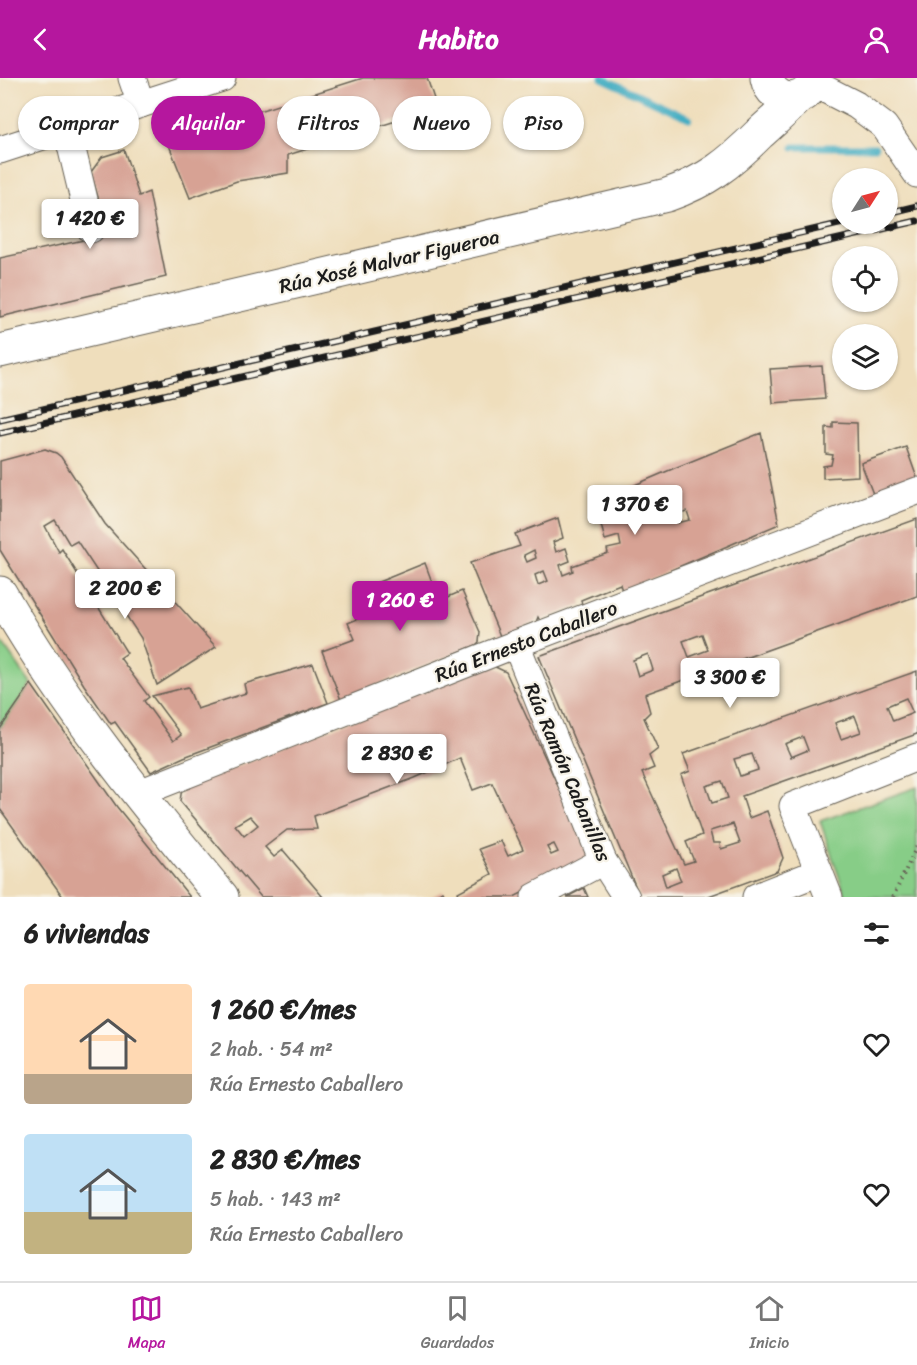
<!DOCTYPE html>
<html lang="es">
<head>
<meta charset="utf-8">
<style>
	body { margin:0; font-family:Sriracha,sans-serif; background:#f6f6f6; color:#222; height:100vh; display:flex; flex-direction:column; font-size:22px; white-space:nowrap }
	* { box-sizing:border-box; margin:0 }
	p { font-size:20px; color:#767676 }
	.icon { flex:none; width:33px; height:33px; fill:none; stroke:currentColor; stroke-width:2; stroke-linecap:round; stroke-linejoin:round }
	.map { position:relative; height:819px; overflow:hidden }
	.panel { display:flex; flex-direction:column; background:#fff; flex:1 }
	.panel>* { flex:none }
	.guide { position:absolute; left:18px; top:18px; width:600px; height:54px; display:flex; gap:12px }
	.needle { width:39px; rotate:54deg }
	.buttons { position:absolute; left:832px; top:90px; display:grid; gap:12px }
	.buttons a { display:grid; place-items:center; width:66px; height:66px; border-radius:50%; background:#fff; box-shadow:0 2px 4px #0004; font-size:30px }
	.price { position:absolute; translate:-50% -51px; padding:0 14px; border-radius:6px; background:#fff; color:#222; font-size:20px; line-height:39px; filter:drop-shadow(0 2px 3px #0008) }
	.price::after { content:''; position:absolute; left:50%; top:36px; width:18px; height:14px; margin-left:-9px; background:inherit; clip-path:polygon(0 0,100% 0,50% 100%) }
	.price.current { background:#b5179e; color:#fff }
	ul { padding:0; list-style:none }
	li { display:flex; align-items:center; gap:18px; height:150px; padding:0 24px }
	li span { display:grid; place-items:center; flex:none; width:168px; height:120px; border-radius:6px; color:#555 }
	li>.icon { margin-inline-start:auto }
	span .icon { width:72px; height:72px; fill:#fffc; stroke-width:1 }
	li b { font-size:26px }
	h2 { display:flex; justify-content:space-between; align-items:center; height:72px; padding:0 24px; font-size:26px }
	.tag { padding:0 21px; border-radius:27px; background:#fff; box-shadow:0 2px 4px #0004; font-size:21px; line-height:54px }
	.tag.current { background:#b5179e; color:#fff }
	header { display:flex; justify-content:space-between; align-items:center; height:78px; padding:0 24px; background:#b5179e; color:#fff; font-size:27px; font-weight:700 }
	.tab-bar { display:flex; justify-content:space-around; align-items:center; height:84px; border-top:2px solid #e0e0e0; background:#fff; font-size:16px; color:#767676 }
	.tab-bar a { display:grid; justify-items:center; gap:3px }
	.tab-bar .current { color:#b5179e }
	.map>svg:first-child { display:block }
	.green { fill:#87cd87; stroke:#527452; stroke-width:1.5 }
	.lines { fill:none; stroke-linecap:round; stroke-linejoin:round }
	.stream { stroke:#42adc2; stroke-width:7 }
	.building { fill:#d7a294; fill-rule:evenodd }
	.street-casing { stroke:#666054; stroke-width:29 }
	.primary-casing { stroke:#666054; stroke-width:35 }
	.path { stroke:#666054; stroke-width:4; stroke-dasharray:1.5 4.5; stroke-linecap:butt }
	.street { stroke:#fff; stroke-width:27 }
	.primary { stroke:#fff; stroke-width:33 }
	.rail-casing { stroke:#1c1c1c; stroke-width:7 }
	.rail { stroke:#f7f3e8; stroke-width:4.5; stroke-dasharray:14; stroke-linecap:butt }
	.labels { text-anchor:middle; stroke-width:4.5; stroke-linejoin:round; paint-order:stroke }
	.street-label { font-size:20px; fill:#1c1c1c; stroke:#f7f3e8 }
</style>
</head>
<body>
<header><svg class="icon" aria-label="back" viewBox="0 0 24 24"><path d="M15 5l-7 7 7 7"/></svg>Habito<svg class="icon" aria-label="person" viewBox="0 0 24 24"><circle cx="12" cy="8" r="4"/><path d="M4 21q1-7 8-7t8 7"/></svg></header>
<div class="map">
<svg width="917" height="819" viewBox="0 0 917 819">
	<rect width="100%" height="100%" fill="#f7f3e8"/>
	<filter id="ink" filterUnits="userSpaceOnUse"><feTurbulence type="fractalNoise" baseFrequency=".0167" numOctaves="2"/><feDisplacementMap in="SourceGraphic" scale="12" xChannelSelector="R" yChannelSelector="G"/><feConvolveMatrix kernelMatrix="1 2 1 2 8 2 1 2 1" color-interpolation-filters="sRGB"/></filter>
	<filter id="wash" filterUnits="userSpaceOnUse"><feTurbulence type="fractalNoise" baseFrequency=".008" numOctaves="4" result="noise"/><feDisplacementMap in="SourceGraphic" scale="24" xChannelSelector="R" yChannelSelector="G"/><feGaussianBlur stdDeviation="1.35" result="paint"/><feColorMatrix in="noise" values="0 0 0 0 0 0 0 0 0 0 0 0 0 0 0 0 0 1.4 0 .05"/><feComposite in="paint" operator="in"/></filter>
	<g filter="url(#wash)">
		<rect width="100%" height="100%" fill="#efdebc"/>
		<!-- green -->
		<g class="green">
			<path d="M 0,562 L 31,606 L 0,651 Z"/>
			<path d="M 917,709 L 917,819 L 846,819 L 820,743 Z"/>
		</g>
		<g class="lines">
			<!-- stream -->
			<g class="stream">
				<path d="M 602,0 L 689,40"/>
				<path d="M 794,69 L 875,69"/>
			</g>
		</g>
		<g id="blocks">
			<!-- building -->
			<g class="building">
				<path d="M 363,0 L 427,0 L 437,30 L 288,77 L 288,95 L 237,103 L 190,120 L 167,62 Z"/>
				<path d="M 124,72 L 139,118 L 149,114 L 166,199 L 0,239 L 0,180 L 93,160 L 108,155 L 91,94 L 102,79 Z"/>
				<path d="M 822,288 L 825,321 L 773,325 L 770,291 Z"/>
				<path d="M 833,344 L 857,345 L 858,398 L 823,400 L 823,388 L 831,387 L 833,377 L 826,376 L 826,349 L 833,350 Z"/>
				<path d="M 761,355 L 779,446 L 622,513 L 620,506 L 581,522 L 582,527 L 540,543 L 538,539 L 536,544 L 500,558 L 470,485 L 520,468 L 515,456 L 558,440 L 563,460 L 553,464 L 556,474 L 566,470 L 570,483 L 560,487 L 563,497 L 573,493 L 572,488 L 608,475 L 607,471 L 621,468 L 619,458 L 605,462 L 595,424 L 677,389 ZM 687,433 L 690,442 L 677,445 L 675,436 ZM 534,472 L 536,480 L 527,484 L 524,477 ZM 544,493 L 548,503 L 538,507 L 535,497 Z"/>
				<path d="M 906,369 L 917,400 L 873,416 L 861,385 Z"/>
				<path d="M 45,371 L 56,375 L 61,379 L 105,446 L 216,569 L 157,607 L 141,560 L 77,463 L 70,467 L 55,442 L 45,448 L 59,474 L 62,471 L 127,575 L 120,580 L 149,619 L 144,623 L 173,663 L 181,657 L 152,618 L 188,609 L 197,631 L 246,615 L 244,606 L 313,586 L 328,625 L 184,679 L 151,694 L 115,644 L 111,646 L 84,607 L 0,472 L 0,383 Z"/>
				<path d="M 917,441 L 917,518 L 645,616 L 650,634 L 644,640 L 658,671 L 649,678 L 654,690 L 642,695 L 684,786 L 694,783 L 686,764 L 702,757 L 681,697 L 690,693 L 683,676 L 917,593 L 917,656 L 742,718 L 749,740 L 767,733 L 783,780 L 777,793 L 706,819 L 640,819 L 539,578 ZM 702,556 L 708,572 L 689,579 L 683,563 ZM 648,576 L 653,592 L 638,598 L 633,582 ZM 906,620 L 913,635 L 893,643 L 887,628 ZM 855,638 L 861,654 L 841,661 L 835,645 ZM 803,659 L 808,672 L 791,679 L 785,666 ZM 752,676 L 758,692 L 740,698 L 734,681 ZM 722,703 L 728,720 L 712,725 L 706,708 ZM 733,746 L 740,765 L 721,771 L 720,765 L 713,765 L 710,753 ZM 676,790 L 681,803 L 666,809 L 662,796 Z"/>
				<path d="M 425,485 L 439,523 L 462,513 L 480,554 L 479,564 L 476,567 L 341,622 L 322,573 L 355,561 L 348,545 L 364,538 L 354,514 Z"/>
				<path d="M 491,587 L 506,594 L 591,780 L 514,819 L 460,819 L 458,814 L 492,796 L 479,771 L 501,763 L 508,778 L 523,771 L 492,705 L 473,712 L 460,680 L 415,700 L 314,738 L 317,751 L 287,752 L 265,769 L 274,779 L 283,772 L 323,819 L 261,819 L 180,723 L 182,710 ZM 250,738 L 258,747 L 244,758 L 235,747 ZM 554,766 L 558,774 L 551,777 L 547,769 Z"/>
				<path d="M 31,606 L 117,729 L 190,819 L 63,819 L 0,731 L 0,651 Z"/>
				<path d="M 584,810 L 588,819 L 567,819 Z"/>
				<path d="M 443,813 L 446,819 L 431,819 Z"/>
			</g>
		</g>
	</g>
	<g filter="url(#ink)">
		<use href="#blocks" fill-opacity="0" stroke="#666054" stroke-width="1.5"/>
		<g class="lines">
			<defs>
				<g id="street">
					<path d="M 132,0 L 141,26 L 222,0"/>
					<path d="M 813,5 L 856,27 L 884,48 L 917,96"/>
					<path d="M 67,51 L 91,151"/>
					<path d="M 0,72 L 141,26"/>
					<path d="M 516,566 L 603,783 L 626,819"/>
					<path d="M 137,716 L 516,566 L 917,413"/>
					<path d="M 535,819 L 603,783"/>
					<path d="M 756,819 L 819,794"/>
					<path d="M 829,819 L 793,728 L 917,679"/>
				</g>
				<g id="primary">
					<path d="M 767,0 C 772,27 809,28 814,0"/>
					<path d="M 0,273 L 667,117 C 707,103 729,86 759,56 C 772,44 785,33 797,21"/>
					<path d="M 0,515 C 63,625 142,722 222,819"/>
				</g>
			</defs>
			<!-- street casing -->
			<use href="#street" class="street-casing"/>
			<!-- primary casing -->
			<use href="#primary" class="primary-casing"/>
			<!-- path -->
			<path class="path" d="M 893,819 L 917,768"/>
			<!-- street -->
			<use href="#street" class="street"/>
			<!-- primary -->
			<use href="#primary" class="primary"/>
			<defs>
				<g id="rail">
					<path d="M 888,135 L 917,128"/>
					<path d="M 0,341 L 843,145"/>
					<path d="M 0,355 L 917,143"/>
				</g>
			</defs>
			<!-- rail casing -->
			<use href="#rail" class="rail-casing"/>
			<!-- rail -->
			<use href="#rail" class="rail"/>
		</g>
	</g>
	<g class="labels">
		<!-- street labels -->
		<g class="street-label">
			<text transform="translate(389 183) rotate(-13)" y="7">Rúa Xosé Malvar Figueroa</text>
			<text transform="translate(526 563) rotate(-21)" y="7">Rúa Ernesto Caballero</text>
			<text transform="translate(568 694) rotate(67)" y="7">Rúa Ramón Cabanillas</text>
		</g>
	</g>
</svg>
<div class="buttons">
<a><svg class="needle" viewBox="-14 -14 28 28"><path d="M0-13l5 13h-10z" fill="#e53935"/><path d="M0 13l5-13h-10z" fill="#767676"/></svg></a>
<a><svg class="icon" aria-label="locate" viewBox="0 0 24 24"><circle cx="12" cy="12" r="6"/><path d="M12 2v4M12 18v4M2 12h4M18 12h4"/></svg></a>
<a><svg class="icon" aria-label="layers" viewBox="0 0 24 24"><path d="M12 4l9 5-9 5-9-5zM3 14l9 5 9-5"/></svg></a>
</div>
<b class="price" style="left:90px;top:172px">1 420 €</b>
<b class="price" style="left:635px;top:458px">1 370 €</b>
<b class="price" style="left:125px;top:542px">2 200 €</b>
<b class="price current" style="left:400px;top:554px">1 260 €</b>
<b class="price" style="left:730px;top:631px">3 300 €</b>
<b class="price" style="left:397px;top:707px">2 830 €</b>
<div class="guide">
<a class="tag">Comprar</a>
<a class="tag current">Alquilar</a>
<a class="tag">Filtros</a>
<a class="tag">Nuevo</a>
<a class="tag">Piso</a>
</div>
</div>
<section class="panel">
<h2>6 viviendas<svg class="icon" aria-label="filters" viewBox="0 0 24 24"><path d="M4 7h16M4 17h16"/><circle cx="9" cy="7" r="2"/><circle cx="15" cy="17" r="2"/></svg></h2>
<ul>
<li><span style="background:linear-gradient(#ffd9b3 75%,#b9a48a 0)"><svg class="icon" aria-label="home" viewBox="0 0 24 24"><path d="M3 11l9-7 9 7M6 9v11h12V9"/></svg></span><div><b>1 260 €/mes</b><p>2 hab. · 54 m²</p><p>Rúa Ernesto Caballero</p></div><svg class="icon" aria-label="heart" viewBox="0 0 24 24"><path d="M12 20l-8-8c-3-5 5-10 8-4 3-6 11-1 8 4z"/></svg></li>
<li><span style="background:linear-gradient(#bfe0f5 65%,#c2b280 0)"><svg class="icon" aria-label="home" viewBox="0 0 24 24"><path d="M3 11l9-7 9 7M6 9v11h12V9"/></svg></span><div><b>2 830 €/mes</b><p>5 hab. · 143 m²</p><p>Rúa Ernesto Caballero</p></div><svg class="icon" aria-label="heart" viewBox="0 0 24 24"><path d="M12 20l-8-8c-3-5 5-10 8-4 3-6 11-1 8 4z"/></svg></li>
</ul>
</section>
<nav class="tab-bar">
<a class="current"><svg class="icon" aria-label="map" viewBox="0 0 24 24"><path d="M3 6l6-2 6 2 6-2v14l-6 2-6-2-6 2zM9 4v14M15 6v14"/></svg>Mapa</a>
<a><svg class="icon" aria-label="saved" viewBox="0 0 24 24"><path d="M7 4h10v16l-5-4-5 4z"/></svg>Guardados</a>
<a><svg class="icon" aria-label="home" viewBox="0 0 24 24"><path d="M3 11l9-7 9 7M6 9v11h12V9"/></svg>Inicio</a>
</nav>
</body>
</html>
